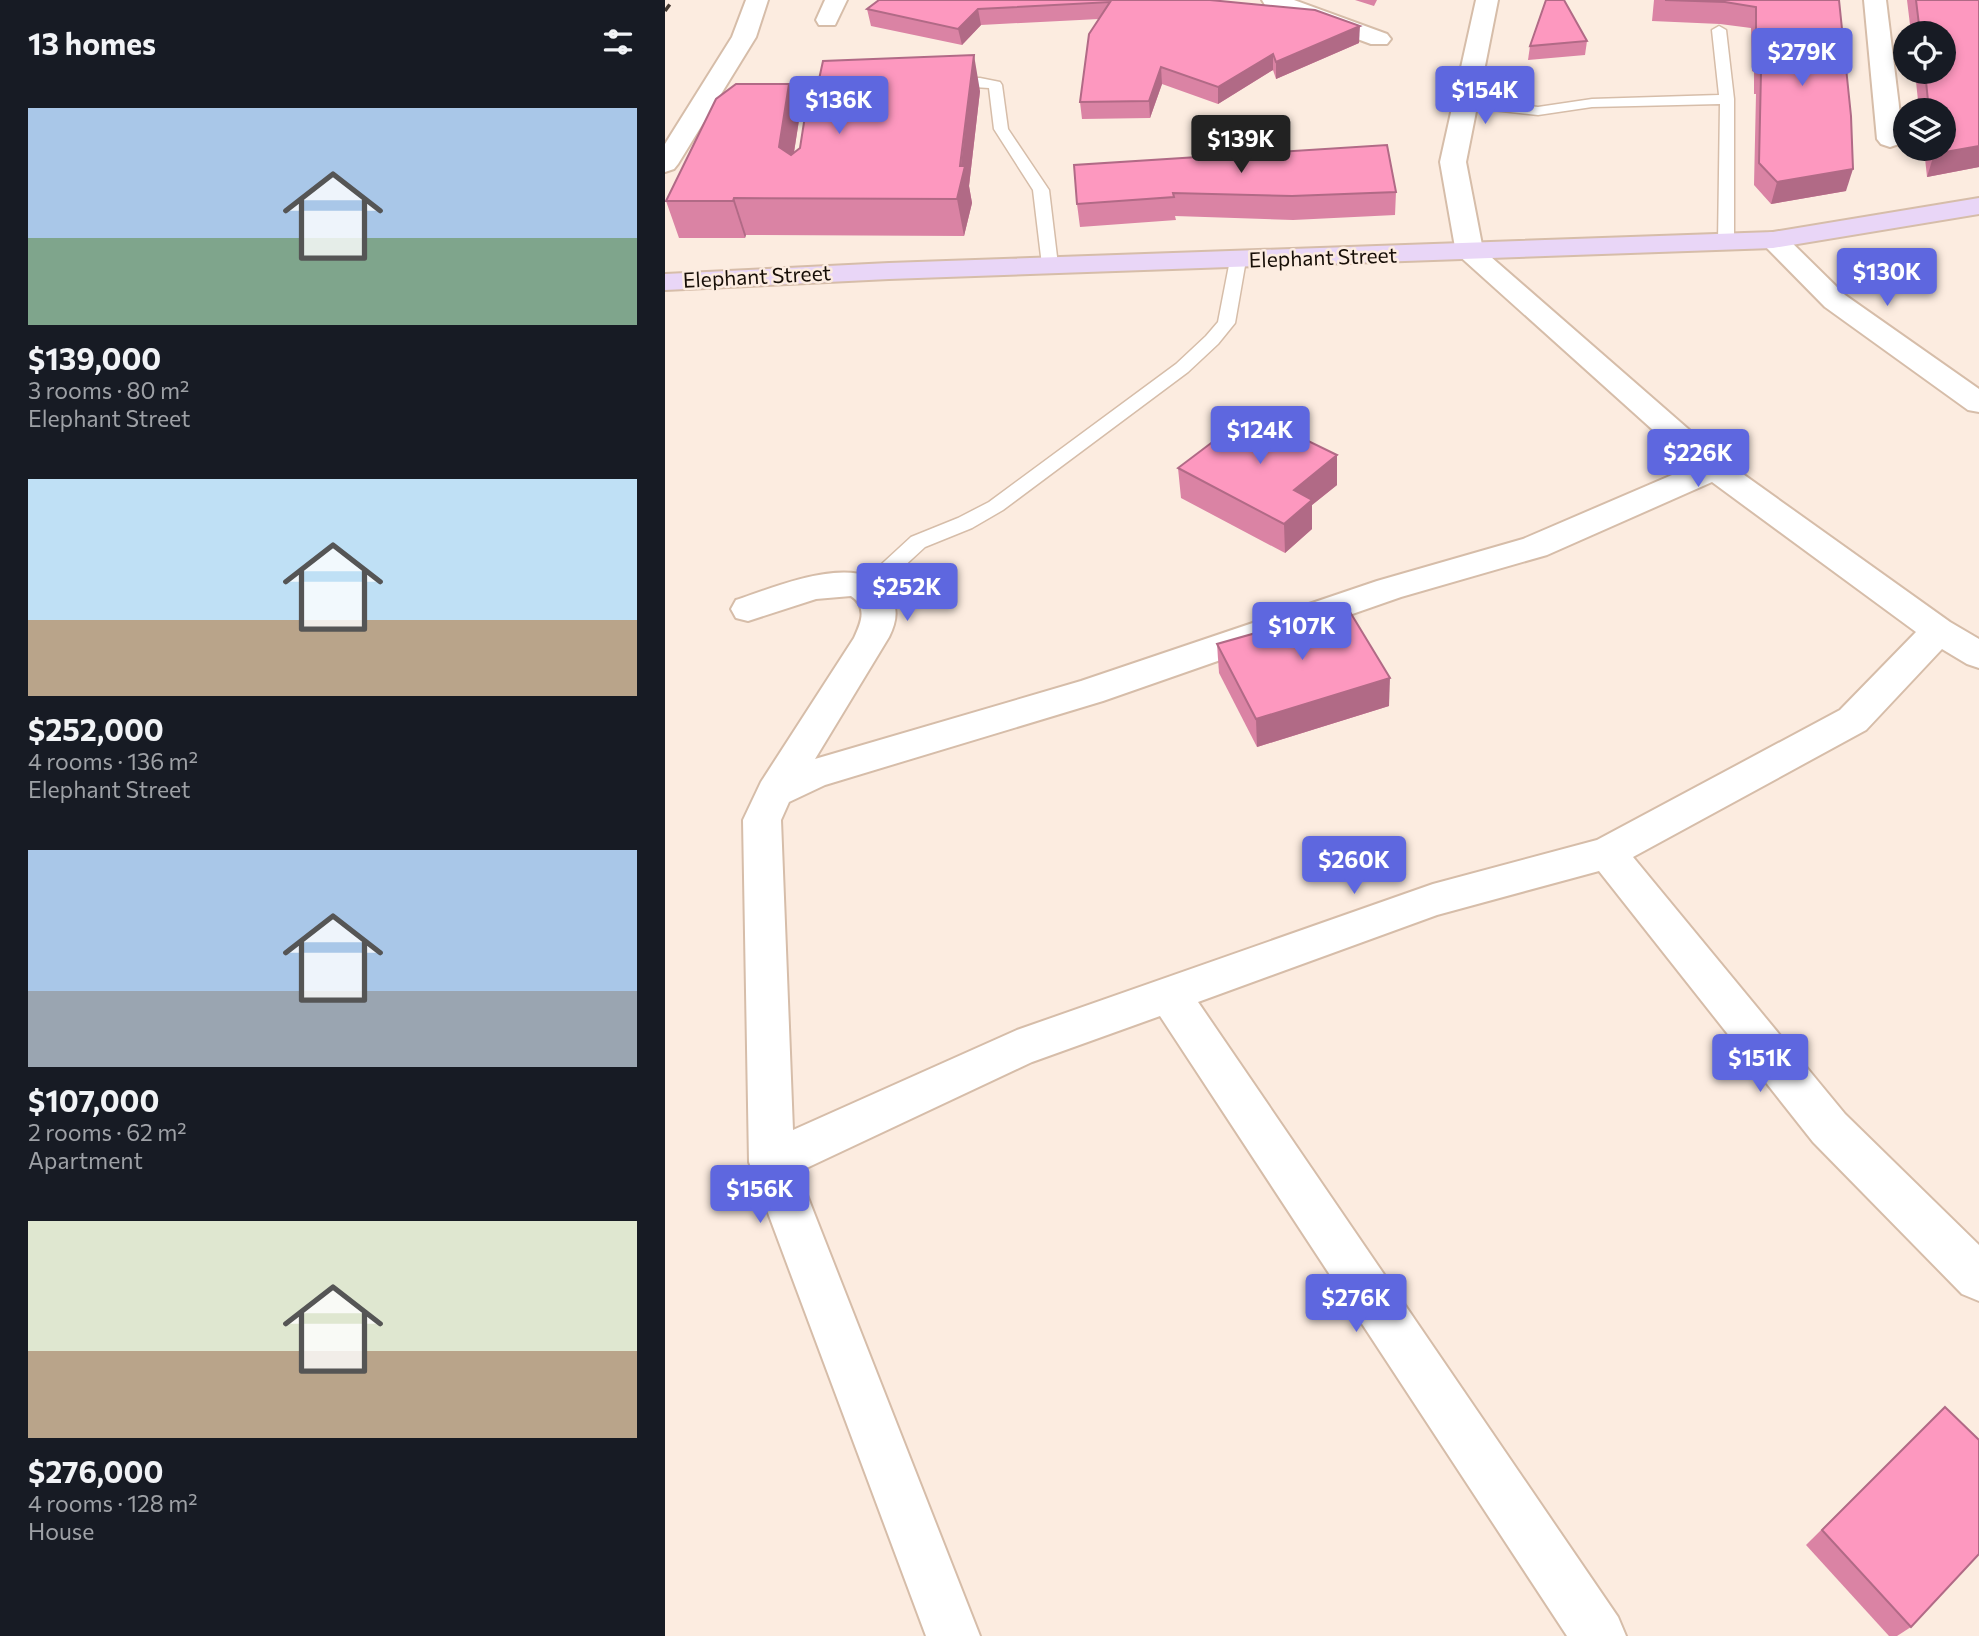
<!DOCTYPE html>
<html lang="en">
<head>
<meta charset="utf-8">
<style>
	body { margin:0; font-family:Commissioner,sans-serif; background:#242831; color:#f1f3f6; height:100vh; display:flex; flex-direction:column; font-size:26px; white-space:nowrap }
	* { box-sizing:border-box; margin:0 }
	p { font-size:23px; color:#9ea1a6 }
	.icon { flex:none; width:38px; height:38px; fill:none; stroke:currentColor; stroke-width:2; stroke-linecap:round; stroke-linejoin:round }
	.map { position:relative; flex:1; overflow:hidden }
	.drawer { display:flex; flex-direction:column; background:#171b24; width:665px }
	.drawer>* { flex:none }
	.buttons { position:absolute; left:1228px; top:21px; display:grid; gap:14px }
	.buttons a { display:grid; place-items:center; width:63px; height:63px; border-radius:50%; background:#171b24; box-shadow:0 4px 10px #0003; font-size:35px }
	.price { position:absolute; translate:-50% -60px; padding:0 16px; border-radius:7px; background:#5e67df; color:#fff; font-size:23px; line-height:46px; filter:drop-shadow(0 2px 4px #0008) }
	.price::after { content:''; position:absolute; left:50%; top:42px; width:21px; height:16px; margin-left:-10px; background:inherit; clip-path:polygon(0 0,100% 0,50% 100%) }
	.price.selected { background:#222; color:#fff }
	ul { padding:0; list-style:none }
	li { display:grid; align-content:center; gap:14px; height:371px; padding:0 28px }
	li span { display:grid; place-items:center; height:217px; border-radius:0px; color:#555 }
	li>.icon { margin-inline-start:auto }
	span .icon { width:126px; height:126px; fill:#fffc; stroke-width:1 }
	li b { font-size:30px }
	h2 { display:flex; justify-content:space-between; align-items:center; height:84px; padding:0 28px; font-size:30px }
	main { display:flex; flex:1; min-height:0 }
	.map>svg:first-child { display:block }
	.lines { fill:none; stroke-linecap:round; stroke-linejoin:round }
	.lane-casing { stroke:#d6bda9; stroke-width:3 }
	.street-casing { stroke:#d6bda9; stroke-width:4 }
	.secondary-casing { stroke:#d6bda9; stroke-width:4 }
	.lane { fill:#fff; fill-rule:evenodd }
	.street { fill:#fff; fill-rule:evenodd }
	.secondary { fill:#e9d6f7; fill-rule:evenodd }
	.rail { stroke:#433830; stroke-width:3.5; stroke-dasharray:8 8; stroke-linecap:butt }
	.wall { fill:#da83a4 }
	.shaded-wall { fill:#b16a86 }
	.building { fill:#fd98bf; stroke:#b16a86; stroke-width:2 }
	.labels { text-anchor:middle; stroke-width:5; stroke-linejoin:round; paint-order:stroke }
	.far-street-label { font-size:21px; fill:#170e07; stroke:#fcece0 }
</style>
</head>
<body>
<main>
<section class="drawer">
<h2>13 homes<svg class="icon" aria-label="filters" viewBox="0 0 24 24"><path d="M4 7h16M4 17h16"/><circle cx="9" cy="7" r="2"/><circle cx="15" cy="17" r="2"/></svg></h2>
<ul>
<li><span style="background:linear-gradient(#a9c7e8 60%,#7fa58c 0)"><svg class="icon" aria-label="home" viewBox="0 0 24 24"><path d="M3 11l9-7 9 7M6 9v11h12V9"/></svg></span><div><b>$139,000</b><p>3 rooms · 80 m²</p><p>Elephant Street</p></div></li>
<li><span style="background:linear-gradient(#bfe0f5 65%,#b9a48a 0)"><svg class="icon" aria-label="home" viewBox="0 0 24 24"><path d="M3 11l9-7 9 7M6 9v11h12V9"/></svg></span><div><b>$252,000</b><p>4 rooms · 136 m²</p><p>Elephant Street</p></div></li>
<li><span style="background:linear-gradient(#a9c7e8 65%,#9aa5b1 0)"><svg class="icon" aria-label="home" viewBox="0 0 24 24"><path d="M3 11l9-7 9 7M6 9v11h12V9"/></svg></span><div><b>$107,000</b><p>2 rooms · 62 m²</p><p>Apartment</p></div></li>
<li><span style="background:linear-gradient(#dfe7d0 60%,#b9a48a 0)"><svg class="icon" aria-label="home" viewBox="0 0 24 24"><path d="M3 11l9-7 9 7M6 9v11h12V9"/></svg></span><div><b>$276,000</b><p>4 rooms · 128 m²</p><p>House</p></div></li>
</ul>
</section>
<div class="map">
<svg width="1314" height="1636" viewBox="0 0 1314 1636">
	<rect width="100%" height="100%" fill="#fcece0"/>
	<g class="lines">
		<defs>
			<g id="lane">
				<path d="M 1054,26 L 1061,30 L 1069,99 L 1069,242 L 1067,245 L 1061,247 L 1053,242 L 1055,104 L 927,107 L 873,115 L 801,107 L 794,103 L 801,99 L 873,107 L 927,99 L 1054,95 L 1047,30 Z"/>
				<path d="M 283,78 L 315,78 L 335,82 L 337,85 L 343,129 L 384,190 L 393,265 L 391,268 L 385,270 L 377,265 L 368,190 L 329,129 L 324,88 L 278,85 L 278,79 Z"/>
				<path d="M 100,104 L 145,104 L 152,108 L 145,112 L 95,111 L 93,108 Z"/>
				<path d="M 573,255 L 581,260 L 570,323 L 553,344 L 523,372 L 338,510 L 307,528 L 260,547 L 209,594 L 195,594 L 192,589 L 195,584 L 246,537 L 293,518 L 324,502 L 511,364 L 541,336 L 553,322 L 565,260 Z"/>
			</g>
			<g id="street">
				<path d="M 81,0 L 103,0 L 91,37 L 13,164 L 9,169 L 0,172 L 0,144 L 67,37 Z"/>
				<path d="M 160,0 L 182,0 L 170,25 L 154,25 L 151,20 Z"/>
				<path d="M 597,0 L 629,0 L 722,34 L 726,39 L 722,44 L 706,44 L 600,5 Z"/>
				<path d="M 811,0 L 833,0 L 801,162 L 818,250 L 1061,462 L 1285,622 L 1314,639 L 1314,668 L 1302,664 L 1277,649 L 1201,730 L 968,857 L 1180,1114 L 1314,1245 L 1314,1301 L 1297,1294 L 1148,1142 L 934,871 L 772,915 L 533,1002 L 953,1617 L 961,1636 L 902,1636 L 495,1016 L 367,1062 L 133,1172 L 315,1636 L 261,1636 L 84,1162 L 78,820 L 96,782 L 189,638 C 196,623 203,607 186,596 L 151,599 L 83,621 L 71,618 L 66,609 L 71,600 C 108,588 194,550 223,591 C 234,607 232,621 224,637 L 150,759 L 416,681 L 712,581 L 858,539 L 1028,466 L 791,253 L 775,162 ZM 1047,482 L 1251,632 L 1175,710 L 932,840 L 768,884 L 352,1030 L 128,1130 L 116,820 L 124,802 L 160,785 L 438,701 L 736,597 L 882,555 Z"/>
				<path d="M 1199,0 L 1221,0 L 1238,139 L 1234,144 L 1225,147 L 1216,144 L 1212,139 Z"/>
				<path d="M 1108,232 L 1118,234 L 1180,295 L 1314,389 L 1314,412 L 1303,410 L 1160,307 L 1094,240 L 1098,234 Z"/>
			</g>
			<path id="secondary" d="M 1314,198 L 1314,214 L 1108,248 L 224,279 L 0,290 L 0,274 L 224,263 L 1108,232 Z"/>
		</defs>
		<!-- lane casing -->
		<use href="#lane" class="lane-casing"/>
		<!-- street casing -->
		<use href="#street" class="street-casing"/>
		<!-- secondary casing -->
		<use href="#secondary" class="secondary-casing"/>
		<!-- lane -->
		<use href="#lane" class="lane"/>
		<!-- street -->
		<use href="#street" class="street"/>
		<!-- secondary -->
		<use href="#secondary" class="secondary"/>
		<!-- rail -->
		<path class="rail" d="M 0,11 L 8,0"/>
	</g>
	<!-- wall -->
	<g class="wall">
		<path d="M 214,0 L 545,0 L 694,43 L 611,79 L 608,70 L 553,104 L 497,84 L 485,118 L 417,119 L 415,102 L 434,19 L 316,25 L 297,45 L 206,26 L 202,9 Z"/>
		<path d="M 690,0 L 712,0 L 709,6 Z"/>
		<path d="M 989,0 L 1174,0 L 1181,191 L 1106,204 L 1089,185 L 1091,94 L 1089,94 L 1089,72 L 1087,71 L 1086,28 L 1055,24 L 987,21 Z"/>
		<path d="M 1242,0 L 1314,0 L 1314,167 L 1262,177 L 1259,149 L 1279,149 L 1279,110 L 1254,110 L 1250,72 L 1279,72 L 1279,33 L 1246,33 Z"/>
		<path d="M 922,41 L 920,55 L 863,60 L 865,46 Z"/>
		<path d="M 124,84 L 134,120 L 129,152 L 315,91 L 304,186 L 307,203 L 299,236 L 81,235 L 80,238 L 14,238 L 1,201 Z"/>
		<path d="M 409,165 L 731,192 L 730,215 L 628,220 L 510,216 L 511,220 L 415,227 L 412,204 Z"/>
		<path d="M 672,455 L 672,485 L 647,505 L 647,529 L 620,553 L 516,498 L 513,468 Z"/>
		<path d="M 552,644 L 724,706 L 592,747 L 554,673 Z"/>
		<path d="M 1280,1407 L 1246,1627 L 1232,1636 L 1224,1636 L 1141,1545 Z"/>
	</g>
	<!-- shaded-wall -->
	<g class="shaded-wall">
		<path d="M 313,9 L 316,25 L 297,45 L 293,29 Z"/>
		<path d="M 695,26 L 694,43 L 611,79 L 611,62 Z"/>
		<path d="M 608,54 L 608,70 L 553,104 L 553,87 Z"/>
		<path d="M 309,55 L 315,91 L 304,186 L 307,203 L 299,236 L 292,199 Z"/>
		<path d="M 496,67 L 497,84 L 485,118 L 484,101 Z"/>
		<path d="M 124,84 L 134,120 L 124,184 L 114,147 Z"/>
		<path d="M 1314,146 L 1314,167 L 1262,177 L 1269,154 Z"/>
		<path d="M 1188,169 L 1181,191 L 1106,204 L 1112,182 Z"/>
		<path d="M 69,198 L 81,235 L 80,238 L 68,201 Z"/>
		<path d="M 672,455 L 672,485 L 647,505 L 647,529 L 620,553 L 619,524 L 629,490 Z"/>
		<path d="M 725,678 L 724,706 L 592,747 L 591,719 Z"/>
	</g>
	<!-- building -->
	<g class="building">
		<path d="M 214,0 L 545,0 L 650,10 L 695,26 L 611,62 L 608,54 L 553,87 L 496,67 L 484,101 L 415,102 L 424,34 L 445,2 L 313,9 L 293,29 L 202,9 Z"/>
		<path d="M 881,0 L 899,0 L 922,41 L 865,46 Z"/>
		<path d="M 1000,0 L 1174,0 L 1186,116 L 1188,169 L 1112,182 L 1094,163 L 1096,72 L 1094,72 L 1094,50 L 1091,50 L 1091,7 L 1060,2 Z"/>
		<path d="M 1251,0 L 1314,0 L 1314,146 L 1269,154 L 1269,149 L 1279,149 L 1279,110 L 1264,110 L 1260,72 L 1279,72 L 1279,33 L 1255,33 Z"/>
		<path d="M 309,55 L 295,166 L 300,166 L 292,199 L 69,198 L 68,201 L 1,201 L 51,99 L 71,84 L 124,84 L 114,147 L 126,155 L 135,148 L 145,84 L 153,84 L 158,61 Z"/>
		<path d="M 722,145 L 731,192 L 627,196 L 508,193 L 509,197 L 412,204 L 409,165 Z"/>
		<path d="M 586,413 L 672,455 L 629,490 L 647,500 L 619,524 L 513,468 Z"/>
		<path d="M 682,607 L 725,678 L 591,719 L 552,644 Z"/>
		<path d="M 1280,1407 L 1314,1440 L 1314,1554 L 1246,1627 L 1157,1530 Z"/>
	</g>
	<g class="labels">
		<!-- far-street labels -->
		<g class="far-street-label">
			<text transform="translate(658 258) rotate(-2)" y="7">Elephant Street</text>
			<text transform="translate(92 277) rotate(-3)" y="7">Elephant Street</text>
		</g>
	</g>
</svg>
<div class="buttons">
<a><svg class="icon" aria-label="locate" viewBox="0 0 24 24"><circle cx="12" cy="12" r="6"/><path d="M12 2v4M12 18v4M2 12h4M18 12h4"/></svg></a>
<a><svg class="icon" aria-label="layers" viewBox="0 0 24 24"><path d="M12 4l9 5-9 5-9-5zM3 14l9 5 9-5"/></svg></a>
</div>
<b class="price" style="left:1137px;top:88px">$279K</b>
<b class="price" style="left:820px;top:126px">$154K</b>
<b class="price" style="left:174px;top:136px">$136K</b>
<b class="price selected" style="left:576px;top:175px">$139K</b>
<b class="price" style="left:1222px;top:308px">$130K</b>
<b class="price" style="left:595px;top:466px">$124K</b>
<b class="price" style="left:1033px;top:489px">$226K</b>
<b class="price" style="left:242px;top:623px">$252K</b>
<b class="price" style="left:637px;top:662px">$107K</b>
<b class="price" style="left:689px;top:896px">$260K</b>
<b class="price" style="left:1095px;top:1094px">$151K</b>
<b class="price" style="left:95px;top:1225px">$156K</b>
<b class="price" style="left:691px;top:1334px">$276K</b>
</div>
</main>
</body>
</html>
